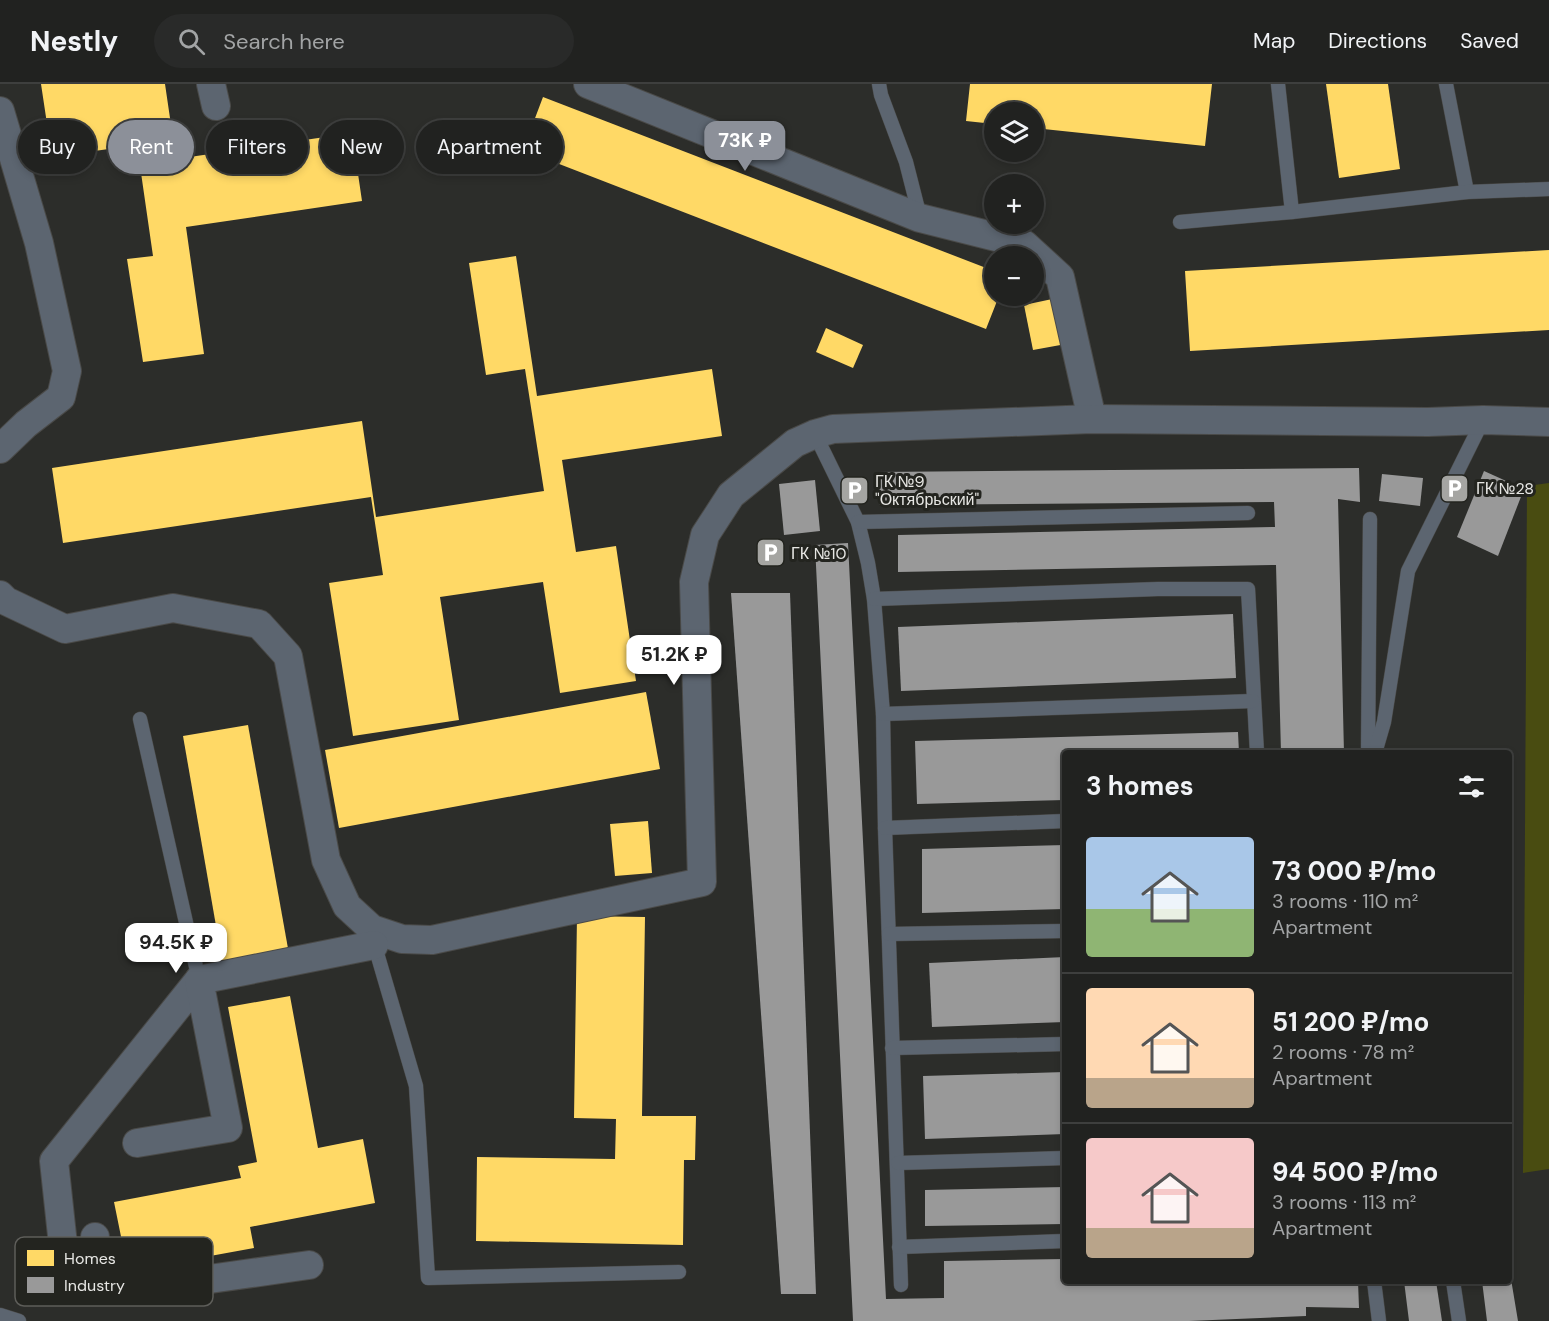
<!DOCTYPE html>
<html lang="en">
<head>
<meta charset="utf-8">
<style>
	body { margin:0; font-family:"DM Sans",sans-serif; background:#292a29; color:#f1f3f6; height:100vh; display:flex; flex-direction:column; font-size:22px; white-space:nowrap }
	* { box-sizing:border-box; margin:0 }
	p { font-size:20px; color:#a2a4a5 }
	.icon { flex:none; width:33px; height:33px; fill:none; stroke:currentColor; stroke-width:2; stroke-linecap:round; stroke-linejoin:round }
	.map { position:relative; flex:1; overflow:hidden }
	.drawer { position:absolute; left:1062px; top:666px; width:450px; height:534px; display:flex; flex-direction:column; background:#212220; border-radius:6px; box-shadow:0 3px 9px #0003,0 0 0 2px #3e3f3e }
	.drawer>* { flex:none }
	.banner { position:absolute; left:18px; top:36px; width:570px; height:54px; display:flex; gap:12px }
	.buttons { position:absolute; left:984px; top:18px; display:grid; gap:12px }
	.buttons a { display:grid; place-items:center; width:60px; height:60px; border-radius:50%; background:#212220; box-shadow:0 3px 9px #0003,0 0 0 2px #3e3f3e; font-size:30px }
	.price { position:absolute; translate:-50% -51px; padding:0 14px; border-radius:12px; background:#fff; color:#222; font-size:20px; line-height:39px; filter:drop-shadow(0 2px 3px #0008) }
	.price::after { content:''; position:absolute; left:50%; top:36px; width:18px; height:14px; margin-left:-9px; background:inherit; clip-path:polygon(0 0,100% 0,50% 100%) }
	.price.on { background:#8c9099; color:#fff }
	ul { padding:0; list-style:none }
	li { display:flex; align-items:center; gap:18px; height:150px; padding:0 24px }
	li+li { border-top:2px solid #3e3f3e }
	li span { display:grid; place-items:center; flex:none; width:168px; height:120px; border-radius:6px; color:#555 }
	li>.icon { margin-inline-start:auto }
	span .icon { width:72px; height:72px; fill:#fffc; stroke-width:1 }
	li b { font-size:26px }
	h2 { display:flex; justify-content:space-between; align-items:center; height:72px; padding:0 24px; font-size:26px }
	.chip { padding:0 21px; border-radius:27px; background:#212220; box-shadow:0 3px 9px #0003,0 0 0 2px #3e3f3e; font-size:21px; line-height:54px }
	.chip.on { background:#8c9099; color:#fff }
	header { display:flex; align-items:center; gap:36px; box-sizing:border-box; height:84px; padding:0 30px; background:#212220; border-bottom:2px solid #3e3f3e }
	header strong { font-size:28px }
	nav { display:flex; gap:33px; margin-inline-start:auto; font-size:21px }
	.search { width:420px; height:54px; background:#292a29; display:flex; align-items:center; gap:15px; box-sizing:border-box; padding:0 21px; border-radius:33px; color:#a2a4a5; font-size:22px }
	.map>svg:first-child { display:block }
	.green { fill:#494c11 }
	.homes { fill:#ffd966 }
	.industry { fill:#999 }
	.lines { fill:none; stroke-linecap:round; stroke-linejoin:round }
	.lane-casing { stroke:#4a4a48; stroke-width:15 }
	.street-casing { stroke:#4a4a48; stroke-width:30 }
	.lane { stroke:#5c6570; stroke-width:14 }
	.street { stroke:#5c6570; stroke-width:28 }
	.labels { text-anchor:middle; stroke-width:6; stroke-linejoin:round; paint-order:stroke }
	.poi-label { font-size:16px; fill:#e6e6e3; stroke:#23241f; text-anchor:start }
	.key { fill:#23241f; stroke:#5e5e5a; stroke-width:1.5 }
	.key-label { font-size:16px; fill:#e6e6e3 }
</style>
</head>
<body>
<header>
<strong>Nestly</strong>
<div class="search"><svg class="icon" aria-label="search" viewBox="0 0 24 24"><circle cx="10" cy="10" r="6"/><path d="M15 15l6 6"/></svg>Search here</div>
<nav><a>Map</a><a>Directions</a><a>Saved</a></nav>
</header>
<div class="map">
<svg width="1549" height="1237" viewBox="0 0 1549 1237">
	<rect width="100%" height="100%" fill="#2c2d2a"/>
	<!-- green -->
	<path class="green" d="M 1549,399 L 1549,1085 L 1523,1089 L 1527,402 Z"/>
	<!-- homes -->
	<g class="homes">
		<path d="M 41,0 L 165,0 L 176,75 L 352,49 L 362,117 L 186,143 L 204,270 L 143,278 L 127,175 L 153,172 L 137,61 L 52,73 Z"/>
		<path d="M 970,0 L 1212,0 L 1205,62 L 1034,44 L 1034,28 L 994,28 L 994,40 L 966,37 Z"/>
		<path d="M 1326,0 L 1388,0 L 1400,85 L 1339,94 Z"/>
		<path d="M 543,13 L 994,187 L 994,212 L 999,212 L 986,245 L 523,66 Z"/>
		<path d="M 1549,166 L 1549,246 L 1190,267 L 1185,187 Z"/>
		<path d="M 516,172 L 537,312 L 712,285 L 722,352 L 562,376 L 576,468 L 616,462 L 636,597 L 560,609 L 543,498 L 440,513 L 459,636 L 353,652 L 329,499 L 383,491 L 371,413 L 63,459 L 52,384 L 362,337 L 376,433 L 544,407 L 525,285 L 486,291 L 469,179 Z"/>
		<path d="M 1057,214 L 1066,260 L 1033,266 L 1024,221 Z"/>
		<path d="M 826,244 L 863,261 L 853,284 L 816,268 Z"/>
		<path d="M 646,608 L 660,685 L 339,744 L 325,666 Z"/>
		<path d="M 248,641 L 289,870 L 223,882 L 183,652 Z"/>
		<path d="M 648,737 L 652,789 L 615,792 L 610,740 Z"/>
		<path d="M 577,832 L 645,833 L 642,1032 L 696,1032 L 695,1076 L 684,1076 L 683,1161 L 476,1157 L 477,1073 L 615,1075 L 616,1035 L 574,1034 Z"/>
		<path d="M 290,912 L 318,1064 L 363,1055 L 375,1119 L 250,1143 L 254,1164 L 128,1187 L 114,1118 L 241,1094 L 238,1082 L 257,1078 L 228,923 Z"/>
	</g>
	<!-- industry -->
	<g class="industry">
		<path d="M 1359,384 L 1360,418 L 1338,415 L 1344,669 L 1281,669 L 1276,481 L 898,488 L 898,451 L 1275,443 L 1274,418 L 879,421 L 878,388 Z"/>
		<path d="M 1484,387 L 1524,405 L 1498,472 L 1457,453 Z"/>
		<path d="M 1382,390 L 1423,394 L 1420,422 L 1379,417 Z"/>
		<path d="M 815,396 L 820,447 L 784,451 L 779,400 Z"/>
		<path d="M 848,459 L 886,1215 L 944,1214 L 944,1177 L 1065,1175 L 1065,1197 L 1358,1197 L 1359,1224 L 1306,1223 L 1306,1232 L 1189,1237 L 853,1237 L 815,461 Z"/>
		<path d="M 731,509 L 790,509 L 816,1210 L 781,1210 Z"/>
		<path d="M 1233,530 L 1236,594 L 901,607 L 898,543 Z"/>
		<path d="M 1238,648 L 1239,669 L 1065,669 L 1065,716 L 917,720 L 915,657 Z"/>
		<path d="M 1065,761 L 1065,825 L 922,829 L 922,765 Z"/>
		<path d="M 1065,873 L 1065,938 L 932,943 L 929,879 Z"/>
		<path d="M 1065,988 L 1065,1050 L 925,1055 L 923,992 Z"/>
		<path d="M 1065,1103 L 1065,1140 L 925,1142 L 925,1106 Z"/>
		<path d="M 1509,1183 L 1518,1237 L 1487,1237 L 1482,1197 L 1509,1197 Z"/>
		<path d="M 1404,1197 L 1436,1197 L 1442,1237 L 1409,1237 Z"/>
	</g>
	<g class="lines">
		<defs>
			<g id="lane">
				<path d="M 879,0 L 881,11 L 906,78 L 920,133"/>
				<path d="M 1446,0 L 1467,108"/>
				<path d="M 1292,128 L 1467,108 L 1549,105"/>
				<path d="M 1180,138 L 1292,128 L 1278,0"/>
				<path d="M 815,350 L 858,438 L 868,479 L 874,515 L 883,630 L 885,744 L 901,1201"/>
				<path d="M 858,438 L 1248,429"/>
				<path d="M 874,515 L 1158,505 L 1248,505 L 1257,669"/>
				<path d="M 883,630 L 1253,617"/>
				<path d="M 140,635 L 199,896"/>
				<path d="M 1368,669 L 1370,435"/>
				<path d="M 1375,669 L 1384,638 L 1408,487 L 1483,336"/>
				<path d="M 885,744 L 1065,737"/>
				<path d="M 889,850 L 1065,847"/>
				<path d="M 374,859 L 416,1002 L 428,1194 L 679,1188"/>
				<path d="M 892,964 L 1065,960"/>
				<path d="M 898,1079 L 1065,1074"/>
				<path d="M 899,1163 L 1065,1157"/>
				<path d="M 1374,1197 L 1379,1237"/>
				<path d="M 1453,1197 L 1459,1237"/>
				<path d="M 0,1231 L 19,1237"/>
			</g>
			<g id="street">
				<path d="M 211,0 L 216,22"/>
				<path d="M 588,0 L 920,134 L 1024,160 L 1060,193 L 1092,335"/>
				<path d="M 0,27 L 39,159 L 67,287 L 61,313 L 26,340 L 0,365"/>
				<path d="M 0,511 L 6,517 L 65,545 L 173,524 L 259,540 L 288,572 L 326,776 L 347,822 L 372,845 L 402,855 L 432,856 L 702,798 L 694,498 L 705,451 L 731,411 L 795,359 L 815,350 L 833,345 L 1092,335 L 1428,338 L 1483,336 L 1549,338"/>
				<path d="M 199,896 L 54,1077 L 64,1170 L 139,1205 L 309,1181"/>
				<path d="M 137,1059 L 228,1044 L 199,896 L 374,861"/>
				<path d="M 95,1153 L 95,1184"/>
			</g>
		</defs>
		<!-- lane casing -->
		<use href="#lane" class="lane-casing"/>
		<!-- street casing -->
		<use href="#street" class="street-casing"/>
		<!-- lane -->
		<use href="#lane" class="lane"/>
		<!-- street -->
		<use href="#street" class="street"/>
	</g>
	<!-- icons -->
	<defs>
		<symbol id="parking-square" viewBox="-11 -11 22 22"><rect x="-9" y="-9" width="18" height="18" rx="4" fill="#a5a5a2" stroke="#23241f"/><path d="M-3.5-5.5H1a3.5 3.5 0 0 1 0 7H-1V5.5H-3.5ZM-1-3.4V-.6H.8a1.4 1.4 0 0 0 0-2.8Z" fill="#fff"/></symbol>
	</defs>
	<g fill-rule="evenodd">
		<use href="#parking-square" x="1438" y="388" width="33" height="33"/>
		<use href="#parking-square" x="838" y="390" width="33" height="33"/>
		<use href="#parking-square" x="754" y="452" width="33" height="33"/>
	</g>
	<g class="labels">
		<!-- poi labels -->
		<g class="poi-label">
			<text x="875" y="403">ГК №9<tspan x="875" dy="18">"Октябрьский"</tspan></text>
			<text x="1476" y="410">ГК №28</text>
			<text x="791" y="475">ГК №10</text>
		</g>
	</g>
	<!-- legend -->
	<rect x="15" y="1153" width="198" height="69" rx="9" class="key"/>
	<rect x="27" y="1166" width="27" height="16" fill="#ffd966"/>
	<rect x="27" y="1193" width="27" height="16" fill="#999"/>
	<g class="key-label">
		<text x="64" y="1180">Homes</text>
		<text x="64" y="1207">Industry</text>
	</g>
</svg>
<div class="buttons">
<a><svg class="icon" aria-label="layers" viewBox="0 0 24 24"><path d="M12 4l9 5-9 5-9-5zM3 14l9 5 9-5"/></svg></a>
<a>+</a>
<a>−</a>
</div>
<b class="price on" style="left:745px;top:88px">73K ₽</b>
<b class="price" style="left:674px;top:602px">51.2K ₽</b>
<b class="price" style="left:176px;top:890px">94.5K ₽</b>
<div class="banner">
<a class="chip">Buy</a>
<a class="chip on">Rent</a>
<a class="chip">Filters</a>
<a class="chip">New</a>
<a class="chip">Apartment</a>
</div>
<section class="drawer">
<h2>3 homes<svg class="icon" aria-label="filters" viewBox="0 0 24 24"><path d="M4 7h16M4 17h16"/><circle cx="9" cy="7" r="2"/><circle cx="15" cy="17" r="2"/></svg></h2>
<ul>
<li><span style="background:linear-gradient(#a9c7e8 60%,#8fb573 0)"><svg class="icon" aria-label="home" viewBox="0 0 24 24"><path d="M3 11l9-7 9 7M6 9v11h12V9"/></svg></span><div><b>73 000 ₽/mo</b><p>3 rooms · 110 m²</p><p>Apartment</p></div></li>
<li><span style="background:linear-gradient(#ffd9b3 75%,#b9a48a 0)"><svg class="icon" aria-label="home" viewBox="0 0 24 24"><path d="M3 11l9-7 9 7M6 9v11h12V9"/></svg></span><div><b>51 200 ₽/mo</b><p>2 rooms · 78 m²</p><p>Apartment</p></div></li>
<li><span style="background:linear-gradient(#f6c9c9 75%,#b9a48a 0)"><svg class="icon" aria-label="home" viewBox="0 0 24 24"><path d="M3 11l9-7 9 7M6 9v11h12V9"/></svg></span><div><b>94 500 ₽/mo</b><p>3 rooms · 113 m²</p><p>Apartment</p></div></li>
</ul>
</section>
</div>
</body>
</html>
